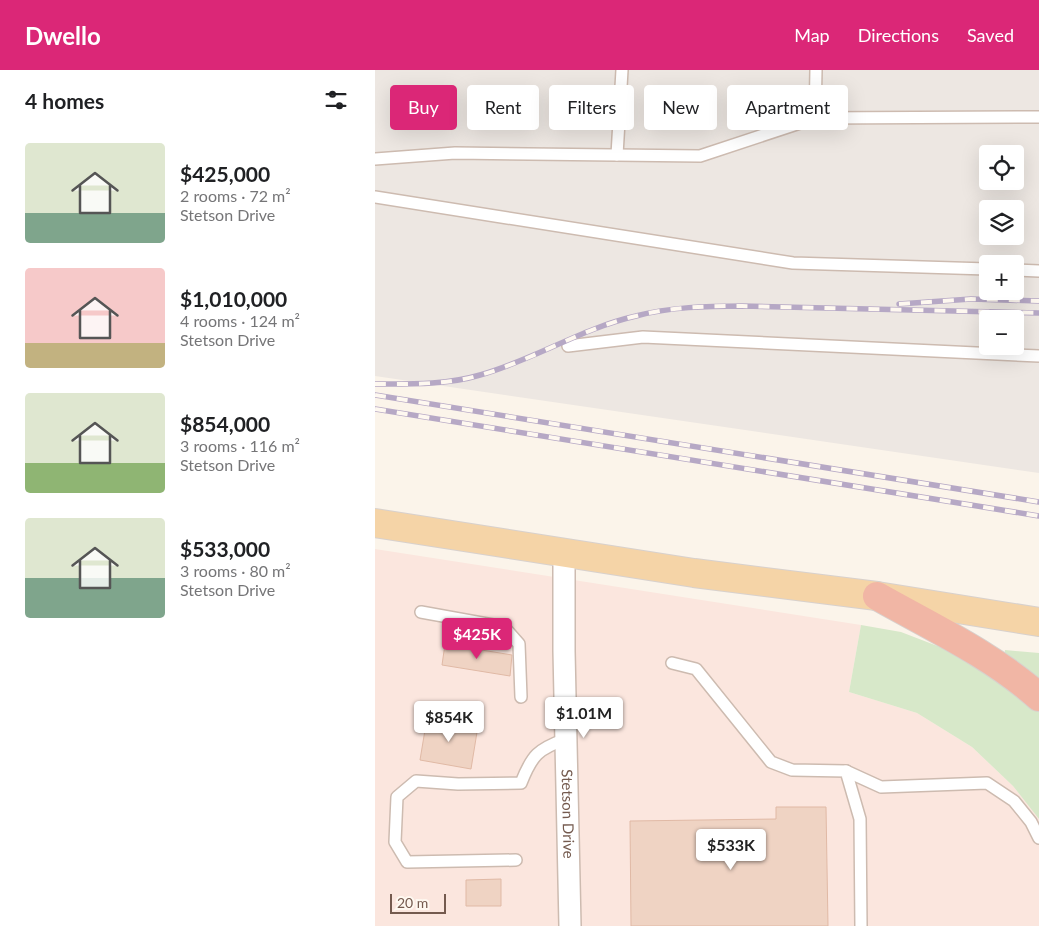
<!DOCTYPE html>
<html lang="en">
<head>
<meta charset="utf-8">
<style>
	body { margin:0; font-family:Lato,sans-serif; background:#f6f6f6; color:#202124; height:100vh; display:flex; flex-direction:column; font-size:19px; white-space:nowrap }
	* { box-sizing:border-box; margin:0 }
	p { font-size:16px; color:#757577 }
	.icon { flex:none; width:28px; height:28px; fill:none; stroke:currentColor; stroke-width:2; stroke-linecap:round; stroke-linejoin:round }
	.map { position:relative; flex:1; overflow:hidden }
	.panel { display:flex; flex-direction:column; background:#fff; width:375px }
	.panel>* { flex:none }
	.banner { position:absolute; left:15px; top:15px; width:475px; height:45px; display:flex; gap:10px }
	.buttons { position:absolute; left:604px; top:75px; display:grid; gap:10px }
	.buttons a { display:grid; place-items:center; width:45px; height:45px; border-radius:5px; background:#fff; box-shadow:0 5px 20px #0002; font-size:25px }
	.scale { position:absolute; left:15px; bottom:12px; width:56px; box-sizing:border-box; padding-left:5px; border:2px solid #745a4e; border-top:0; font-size:14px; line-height:18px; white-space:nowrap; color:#745a4e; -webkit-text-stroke:4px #fef8f0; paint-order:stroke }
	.price { position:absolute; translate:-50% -42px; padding:0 11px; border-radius:5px; background:#fff; color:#222; font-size:16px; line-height:32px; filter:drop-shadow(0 1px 2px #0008) }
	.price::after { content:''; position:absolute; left:50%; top:30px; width:15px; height:11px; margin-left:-8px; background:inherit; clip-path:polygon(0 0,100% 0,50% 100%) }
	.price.active { background:#db2777; color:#fff }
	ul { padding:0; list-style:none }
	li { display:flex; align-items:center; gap:15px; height:125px; padding:0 25px }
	li span { display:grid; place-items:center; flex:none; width:140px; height:100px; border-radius:5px; color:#555 }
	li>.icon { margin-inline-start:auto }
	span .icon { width:60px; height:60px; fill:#fffc; stroke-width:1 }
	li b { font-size:21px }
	h2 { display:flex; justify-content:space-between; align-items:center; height:60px; padding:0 25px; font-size:21px }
	.chip { padding:0 18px; border-radius:5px; background:#fff; box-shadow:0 5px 20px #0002; font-size:18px; line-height:45px }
	.chip.active { background:#db2777; color:#fff }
	header { display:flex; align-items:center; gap:30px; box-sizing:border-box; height:70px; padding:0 25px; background:#db2777; color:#fff }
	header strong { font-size:24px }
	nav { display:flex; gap:28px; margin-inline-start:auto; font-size:18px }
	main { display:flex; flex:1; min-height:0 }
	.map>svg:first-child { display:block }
	.commercial { fill:#fbe6de }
	.industrial { fill:#ede7e2; fill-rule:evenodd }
	.green { fill:#d7e8c9 }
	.building { fill:#efd3c3; stroke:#e0b9a5 }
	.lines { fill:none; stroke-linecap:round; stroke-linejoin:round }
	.service-casing { stroke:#cdbbb0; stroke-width:14 }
	.minor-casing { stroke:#cdbbb0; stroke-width:24 }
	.primary-casing { stroke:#d8d1cd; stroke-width:30 }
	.motorway-casing { stroke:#d8d1cd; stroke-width:30 }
	.service { stroke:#fff; stroke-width:11 }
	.minor { stroke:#fff; stroke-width:21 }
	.primary { stroke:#f5d4a7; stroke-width:28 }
	.motorway { stroke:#f1b6a5; stroke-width:28 }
	.rail-casing { stroke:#b6a8c5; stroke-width:5.5 }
	.rail { stroke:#fef8f0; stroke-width:4; stroke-dasharray:11; stroke-linecap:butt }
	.labels { text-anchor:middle; stroke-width:4; stroke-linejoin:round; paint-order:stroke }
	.street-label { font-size:15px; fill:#745a4e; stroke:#fef8f0 }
</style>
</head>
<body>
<header>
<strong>Dwello</strong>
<nav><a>Map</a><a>Directions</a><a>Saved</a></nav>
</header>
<main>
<section class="panel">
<h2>4 homes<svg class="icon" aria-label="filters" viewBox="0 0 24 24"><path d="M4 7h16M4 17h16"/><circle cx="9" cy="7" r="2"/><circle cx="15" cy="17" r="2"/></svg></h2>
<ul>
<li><span style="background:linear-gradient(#dfe7d0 70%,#7fa58c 0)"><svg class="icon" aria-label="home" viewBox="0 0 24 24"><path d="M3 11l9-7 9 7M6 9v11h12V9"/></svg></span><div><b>$425,000</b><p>2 rooms · 72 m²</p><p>Stetson Drive</p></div></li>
<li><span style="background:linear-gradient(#f6c9c9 75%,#c2b280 0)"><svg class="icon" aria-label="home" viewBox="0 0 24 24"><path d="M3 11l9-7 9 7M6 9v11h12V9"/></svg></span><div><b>$1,010,000</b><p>4 rooms · 124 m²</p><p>Stetson Drive</p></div></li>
<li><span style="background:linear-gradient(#dfe7d0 70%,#8fb573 0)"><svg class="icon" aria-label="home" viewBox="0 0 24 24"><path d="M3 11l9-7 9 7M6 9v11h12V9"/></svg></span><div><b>$854,000</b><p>3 rooms · 116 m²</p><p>Stetson Drive</p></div></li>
<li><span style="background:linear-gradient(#dfe7d0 60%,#7fa58c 0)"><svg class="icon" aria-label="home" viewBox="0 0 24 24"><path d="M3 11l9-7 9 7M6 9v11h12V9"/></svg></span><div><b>$533,000</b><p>3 rooms · 80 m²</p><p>Stetson Drive</p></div></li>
</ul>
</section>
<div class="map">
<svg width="664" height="856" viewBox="0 0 664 856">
	<rect width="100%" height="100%" fill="#fbf4ea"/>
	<!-- commercial -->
	<path class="commercial" d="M 0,479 L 486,555 L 474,622 L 542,643 L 597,677 L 638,716 L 663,747 L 664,749 L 664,856 L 0,856 Z"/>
	<!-- industrial -->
	<path class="industrial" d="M 0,0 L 664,0 L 664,403 L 0,306 ZM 612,84 L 640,84 L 640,111 L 612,111 ZM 612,139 L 640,139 L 640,166 L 612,166 ZM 612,194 L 640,194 L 640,221 L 612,221 ZM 612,249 L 640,249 L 640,276 L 612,276 Z"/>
	<!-- green -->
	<g class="green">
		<path d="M 486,555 L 526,562 L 578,582 L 635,616 L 664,642 L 664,749 L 638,716 L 597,677 L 542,643 L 474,622 Z"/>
		<path d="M 630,580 L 664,583 L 664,612 L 629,587 Z"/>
	</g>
	<!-- building -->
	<g class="building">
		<path d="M 70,574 L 137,585 L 135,606 L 67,595 Z"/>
		<path d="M 52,648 L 103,656 L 96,699 L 45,690 Z"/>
		<path d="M 401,737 L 451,737 L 453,856 L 256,856 L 255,751 L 401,749 Z"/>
		<path d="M 126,809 L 126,836 L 91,836 L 91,810 Z"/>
	</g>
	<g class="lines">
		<defs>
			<g id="service">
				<path d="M 440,48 L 441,0"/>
				<path d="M 242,85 L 247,0"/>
				<path d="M 0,89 L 80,83 L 325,86 L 440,48 L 664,47"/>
				<path d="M 0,127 L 418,193 L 612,199"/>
				<path d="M 640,200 L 664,201"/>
				<path d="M 193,276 L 268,267 L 664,286"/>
				<path d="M 46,542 L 129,557 L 144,574 L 146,627"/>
				<path d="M 297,593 L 321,599 L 396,692 L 417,700 L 471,701 L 485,749 L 486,856"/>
				<path d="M 471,701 L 506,717 L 612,713 L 639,731 L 656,752 L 664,768"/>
				<path d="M 141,790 L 32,792 L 20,772 L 22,727 L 41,711 L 83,714 L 146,713 C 157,685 163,679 191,669"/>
			</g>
			<g id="minor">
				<path id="s1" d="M 189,483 L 189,581 L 195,856"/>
			</g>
			<path id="primary" d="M 0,453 L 319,503 L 502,526 L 664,552"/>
			<path id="motorway" d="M 502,526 C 557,557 617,585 664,627"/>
		</defs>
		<!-- service casing -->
		<use href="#service" class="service-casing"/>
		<!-- minor casing -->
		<use href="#minor" class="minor-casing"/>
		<!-- primary casing -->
		<use href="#primary" class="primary-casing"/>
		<!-- motorway casing -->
		<use href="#motorway" class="motorway-casing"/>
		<!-- service -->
		<use href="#service" class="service"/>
		<!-- minor -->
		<use href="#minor" class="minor"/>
		<!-- primary -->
		<use href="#primary" class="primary"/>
		<!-- motorway -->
		<use href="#motorway" class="motorway"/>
		<defs>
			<g id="rail">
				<path d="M 524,234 L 596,229 L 664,231"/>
				<path d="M 0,314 C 34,314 72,315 105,305 C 159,290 207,258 261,246 C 295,237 332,236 367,236 L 664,243"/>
				<path d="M 0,325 L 664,432"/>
				<path d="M 0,339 L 664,446"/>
			</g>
		</defs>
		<!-- rail casing -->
		<use href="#rail" class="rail-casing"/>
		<!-- rail -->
		<use href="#rail" class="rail"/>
	</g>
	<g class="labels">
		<!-- street labels -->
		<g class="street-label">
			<text dy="5" stroke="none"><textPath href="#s1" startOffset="261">Stetson Drive</textPath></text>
		</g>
	</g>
</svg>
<div class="buttons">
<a><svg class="icon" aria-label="locate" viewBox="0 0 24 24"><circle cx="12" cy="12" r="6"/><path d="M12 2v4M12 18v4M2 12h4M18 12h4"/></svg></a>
<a><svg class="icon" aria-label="layers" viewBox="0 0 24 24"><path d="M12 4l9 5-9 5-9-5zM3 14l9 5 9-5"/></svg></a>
<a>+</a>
<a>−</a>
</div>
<div class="scale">20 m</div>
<b class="price active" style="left:102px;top:590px">$425K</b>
<b class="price" style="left:209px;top:669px">$1.01M</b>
<b class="price" style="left:74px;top:673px">$854K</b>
<b class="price" style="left:356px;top:801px">$533K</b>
<div class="banner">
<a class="chip active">Buy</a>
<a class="chip">Rent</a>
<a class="chip">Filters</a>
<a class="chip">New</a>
<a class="chip">Apartment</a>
</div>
</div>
</main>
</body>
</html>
